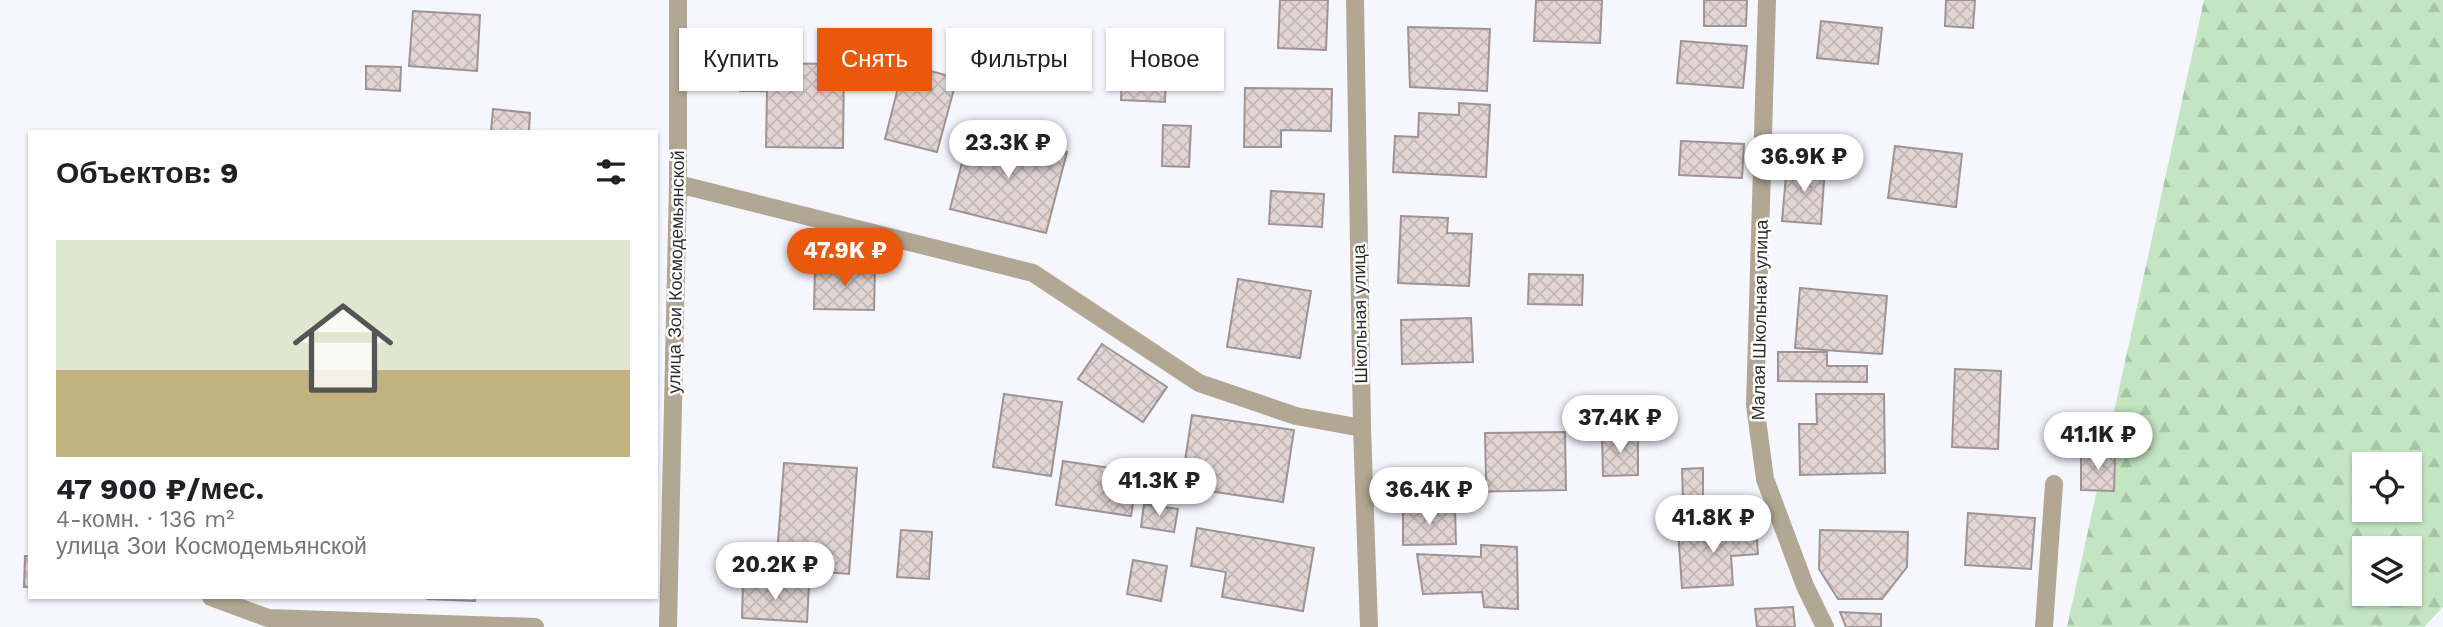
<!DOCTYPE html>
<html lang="ru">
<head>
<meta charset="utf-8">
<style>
	body { margin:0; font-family:"Work Sans",sans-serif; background:#f2f2f2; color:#202124; height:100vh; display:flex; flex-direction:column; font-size:26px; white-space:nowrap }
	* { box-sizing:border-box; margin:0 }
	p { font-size:23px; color:#757577 }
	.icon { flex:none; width:38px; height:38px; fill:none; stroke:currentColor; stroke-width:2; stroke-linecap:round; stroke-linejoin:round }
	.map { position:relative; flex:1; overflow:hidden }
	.sheet { position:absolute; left:28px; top:130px; width:630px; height:469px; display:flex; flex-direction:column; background:#fff; border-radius:0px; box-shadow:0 2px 5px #0004 }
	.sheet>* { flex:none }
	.banner { position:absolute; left:679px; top:28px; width:665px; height:63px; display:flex; gap:14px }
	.fabs { position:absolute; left:2352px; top:452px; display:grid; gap:14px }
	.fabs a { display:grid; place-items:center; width:70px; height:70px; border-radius:0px; background:#fff; box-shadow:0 2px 5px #0004; font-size:35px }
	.price { position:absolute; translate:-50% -60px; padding:0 16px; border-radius:24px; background:#fff; color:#222; font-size:23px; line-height:46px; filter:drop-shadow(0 2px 4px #0008) }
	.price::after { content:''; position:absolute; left:50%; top:42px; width:21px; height:16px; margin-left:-10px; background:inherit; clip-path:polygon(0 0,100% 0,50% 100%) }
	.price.on { background:#ea580c; color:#fff }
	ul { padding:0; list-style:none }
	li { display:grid; align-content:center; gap:14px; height:371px; padding:0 28px }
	li span { display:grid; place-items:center; height:217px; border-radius:0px; color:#555 }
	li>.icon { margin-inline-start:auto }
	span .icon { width:126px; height:126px; fill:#fffc; stroke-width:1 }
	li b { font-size:30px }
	h2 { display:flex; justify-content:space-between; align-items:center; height:84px; padding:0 28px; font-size:30px }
	.tag { padding:0 24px; border-radius:0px; background:#fff; box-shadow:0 2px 5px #0004; font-size:24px; line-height:63px }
	.tag.on { background:#ea580c; color:#fff }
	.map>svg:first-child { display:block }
	.forest { fill:url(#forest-firs); fill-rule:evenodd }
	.building { fill:url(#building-cross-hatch); stroke:#9f9493; stroke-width:2 }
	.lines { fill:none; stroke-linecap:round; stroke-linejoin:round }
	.service { stroke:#b1a793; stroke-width:18 }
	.minor { stroke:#b1a793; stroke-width:18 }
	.tertiary { stroke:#b1a793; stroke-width:18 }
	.labels { text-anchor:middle; stroke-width:5; stroke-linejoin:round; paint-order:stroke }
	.street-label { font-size:18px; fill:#2a2b2e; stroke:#fff }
</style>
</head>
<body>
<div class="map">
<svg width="2443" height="627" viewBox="0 0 2443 627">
	<defs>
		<pattern id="forest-firs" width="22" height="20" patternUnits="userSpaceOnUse" patternTransform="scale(1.75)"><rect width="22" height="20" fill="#c4e5c2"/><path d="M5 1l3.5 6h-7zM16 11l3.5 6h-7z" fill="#a9c5a7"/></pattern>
		<pattern id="building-cross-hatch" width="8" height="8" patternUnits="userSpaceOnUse" patternTransform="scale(1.75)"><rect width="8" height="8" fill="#e2d6d5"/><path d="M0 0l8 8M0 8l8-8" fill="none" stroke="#c2b8b7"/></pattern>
	</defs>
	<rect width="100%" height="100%" fill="#f5f6fe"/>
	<!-- forest -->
	<path class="forest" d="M 2204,0 L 2443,0 L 2443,607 L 2424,627 L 2067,627 ZM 2364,464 L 2410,464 L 2410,509 L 2364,509 ZM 2364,548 L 2410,548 L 2410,593 L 2364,593 Z"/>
	<!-- building -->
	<g class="building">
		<path d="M 1280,0 L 1328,0 L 1326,50 L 1278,48 Z"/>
		<path d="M 1536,0 L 1602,0 L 1600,43 L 1534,41 Z"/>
		<path d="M 1704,0 L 1747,0 L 1746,26 L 1704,26 Z"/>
		<path d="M 1946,0 L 1975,0 L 1973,28 L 1945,26 Z"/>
		<path d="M 413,11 L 480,15 L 477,71 L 409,66 Z"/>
		<path d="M 1821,21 L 1882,28 L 1878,64 L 1817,58 Z"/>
		<path d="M 1408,27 L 1490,29 L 1487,91 L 1410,87 Z"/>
		<path d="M 1681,41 L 1747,46 L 1743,88 L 1677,83 Z"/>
		<path d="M 1123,50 L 1167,51 L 1165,102 L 1121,100 Z"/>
		<path d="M 740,63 L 844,64 L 843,148 L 766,147 L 767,91 L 740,91 Z"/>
		<path d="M 904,64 L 957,78 L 937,152 L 885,139 Z"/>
		<path d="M 366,66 L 401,67 L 400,91 L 366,89 Z"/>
		<path d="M 1245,88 L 1332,89 L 1331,131 L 1281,130 L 1281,147 L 1244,147 Z"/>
		<path d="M 1459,103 L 1490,105 L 1486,177 L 1393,172 L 1395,136 L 1418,137 L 1419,113 L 1459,115 Z"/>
		<path d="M 493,109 L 530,113 L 529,131 L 491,131 Z"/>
		<path d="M 1163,125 L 1191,126 L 1189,167 L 1162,166 Z"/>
		<path d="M 971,128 L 1067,152 L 1046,233 L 950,209 Z"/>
		<path d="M 1681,141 L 1744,144 L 1742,178 L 1679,175 Z"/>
		<path d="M 1895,146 L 1962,154 L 1956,207 L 1888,198 Z"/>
		<path d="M 1787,164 L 1825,167 L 1821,224 L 1782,221 Z"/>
		<path d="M 1271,191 L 1324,194 L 1322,227 L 1269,224 Z"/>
		<path d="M 1401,216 L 1448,218 L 1447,233 L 1472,234 L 1469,286 L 1398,283 Z"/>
		<path d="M 815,267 L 875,267 L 874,310 L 814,309 Z"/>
		<path d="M 1529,274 L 1583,275 L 1582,305 L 1528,304 Z"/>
		<path d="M 1238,279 L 1311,291 L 1300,358 L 1227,347 Z"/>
		<path d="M 1800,288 L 1887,296 L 1882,354 L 1795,348 Z"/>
		<path d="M 1471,318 L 1473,362 L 1402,364 L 1401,320 Z"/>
		<path d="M 1102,344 L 1167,387 L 1143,422 L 1078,379 Z"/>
		<path d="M 1778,352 L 1827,352 L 1827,366 L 1867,366 L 1867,382 L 1778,381 Z"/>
		<path d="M 1955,369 L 2001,371 L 1998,449 L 1952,447 Z"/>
		<path d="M 1004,394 L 1062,402 L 1051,476 L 993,467 Z"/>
		<path d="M 1816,394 L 1884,394 L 1885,473 L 1800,475 L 1799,424 L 1817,424 Z"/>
		<path d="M 1192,415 L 1294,430 L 1283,502 L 1181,487 Z"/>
		<path d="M 1565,432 L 1566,490 L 1463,492 L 1462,480 L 1486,480 L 1485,433 Z"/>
		<path d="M 1638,434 L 1638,475 L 1603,476 L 1602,435 Z"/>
		<path d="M 2081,454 L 2115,454 L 2114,491 L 2081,490 Z"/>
		<path d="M 1063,461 L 1138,472 L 1131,516 L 1056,505 Z"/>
		<path d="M 784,463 L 857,468 L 849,574 L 776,568 Z"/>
		<path d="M 1703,468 L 1703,501 L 1683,501 L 1682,469 Z"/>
		<path d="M 1144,504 L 1178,509 L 1174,532 L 1141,527 Z"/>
		<path d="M 1455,509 L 1456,544 L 1403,545 L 1403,510 Z"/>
		<path d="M 1968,513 L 2035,518 L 2031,569 L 1965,565 Z"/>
		<path d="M 1756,527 L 1758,554 L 1731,556 L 1733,585 L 1682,588 L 1678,531 Z"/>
		<path d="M 1197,528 L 1314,548 L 1303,611 L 1222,597 L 1226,572 L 1191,566 Z"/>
		<path d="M 901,530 L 932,532 L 929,579 L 897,577 Z"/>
		<path d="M 1820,530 L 1908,532 L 1907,567 L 1882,599 L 1838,599 L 1819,569 Z"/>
		<path d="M 1481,545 L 1517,547 L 1518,609 L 1484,607 L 1482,592 L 1423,594 L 1417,554 L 1481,557 Z"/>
		<path d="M 25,556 L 30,556 L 30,587 L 24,587 Z"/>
		<path d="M 1133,560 L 1167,566 L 1161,601 L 1127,594 Z"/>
		<path d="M 743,582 L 809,585 L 807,622 L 742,618 Z"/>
		<path d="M 427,597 L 475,597 L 475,601 L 427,599 Z"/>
		<path d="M 1793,607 L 1795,627 L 1757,627 L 1755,609 Z"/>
		<path d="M 1840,612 L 1881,614 L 1881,627 L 1846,627 Z"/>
	</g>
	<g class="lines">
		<!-- service -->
		<path class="service" d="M 678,184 L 1033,273 L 1199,383 L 1296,416 L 1362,428"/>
		<!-- minor -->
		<g class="minor">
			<path d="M 1355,0 L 1362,428 L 1369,627"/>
			<path d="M 1767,0 L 1755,405 L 1765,479 L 1805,586 L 1825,627"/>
			<path d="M 211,597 L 268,618 L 535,627"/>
			<path d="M 2044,627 L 2054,484"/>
		</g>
		<!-- tertiary -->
		<path class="tertiary" d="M 668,627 L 678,184 L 678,0"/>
	</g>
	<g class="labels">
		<!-- street labels -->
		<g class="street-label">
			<text transform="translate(676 272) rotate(-89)" y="6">улица Зои Космодемьянской</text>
			<text transform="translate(1360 314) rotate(-91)" y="6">Школьная улица</text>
			<text transform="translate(1760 320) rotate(-89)" y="6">Малая Школьная улица</text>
		</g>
	</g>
</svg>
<div class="fabs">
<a><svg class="icon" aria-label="locate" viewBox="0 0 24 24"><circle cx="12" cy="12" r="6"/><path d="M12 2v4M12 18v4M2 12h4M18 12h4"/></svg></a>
<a><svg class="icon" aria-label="layers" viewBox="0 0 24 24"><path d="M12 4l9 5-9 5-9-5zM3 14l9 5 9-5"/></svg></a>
</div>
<b class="price" style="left:1008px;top:180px">23.3K ₽</b>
<b class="price" style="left:1804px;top:194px">36.9K ₽</b>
<b class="price on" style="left:845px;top:288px">47.9K ₽</b>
<b class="price" style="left:1620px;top:455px">37.4K ₽</b>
<b class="price" style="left:2098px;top:472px">41.1K ₽</b>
<b class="price" style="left:1159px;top:518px">41.3K ₽</b>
<b class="price" style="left:1429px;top:527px">36.4K ₽</b>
<b class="price" style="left:1713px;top:555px">41.8K ₽</b>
<b class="price" style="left:775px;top:602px">20.2K ₽</b>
<div class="banner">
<a class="tag">Купить</a>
<a class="tag on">Снять</a>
<a class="tag">Фильтры</a>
<a class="tag">Новое</a>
</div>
<section class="sheet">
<h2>Объектов: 9<svg class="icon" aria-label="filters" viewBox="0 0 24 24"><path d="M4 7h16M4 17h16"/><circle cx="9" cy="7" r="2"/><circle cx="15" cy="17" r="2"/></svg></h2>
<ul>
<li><span style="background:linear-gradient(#dfe7d0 60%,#c2b280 0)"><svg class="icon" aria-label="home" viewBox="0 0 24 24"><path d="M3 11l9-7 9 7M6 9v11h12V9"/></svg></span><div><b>47 900 ₽/мес.</b><p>4-комн. · 136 m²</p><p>улица Зои Космодемьянской</p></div></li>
</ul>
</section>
</div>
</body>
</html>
